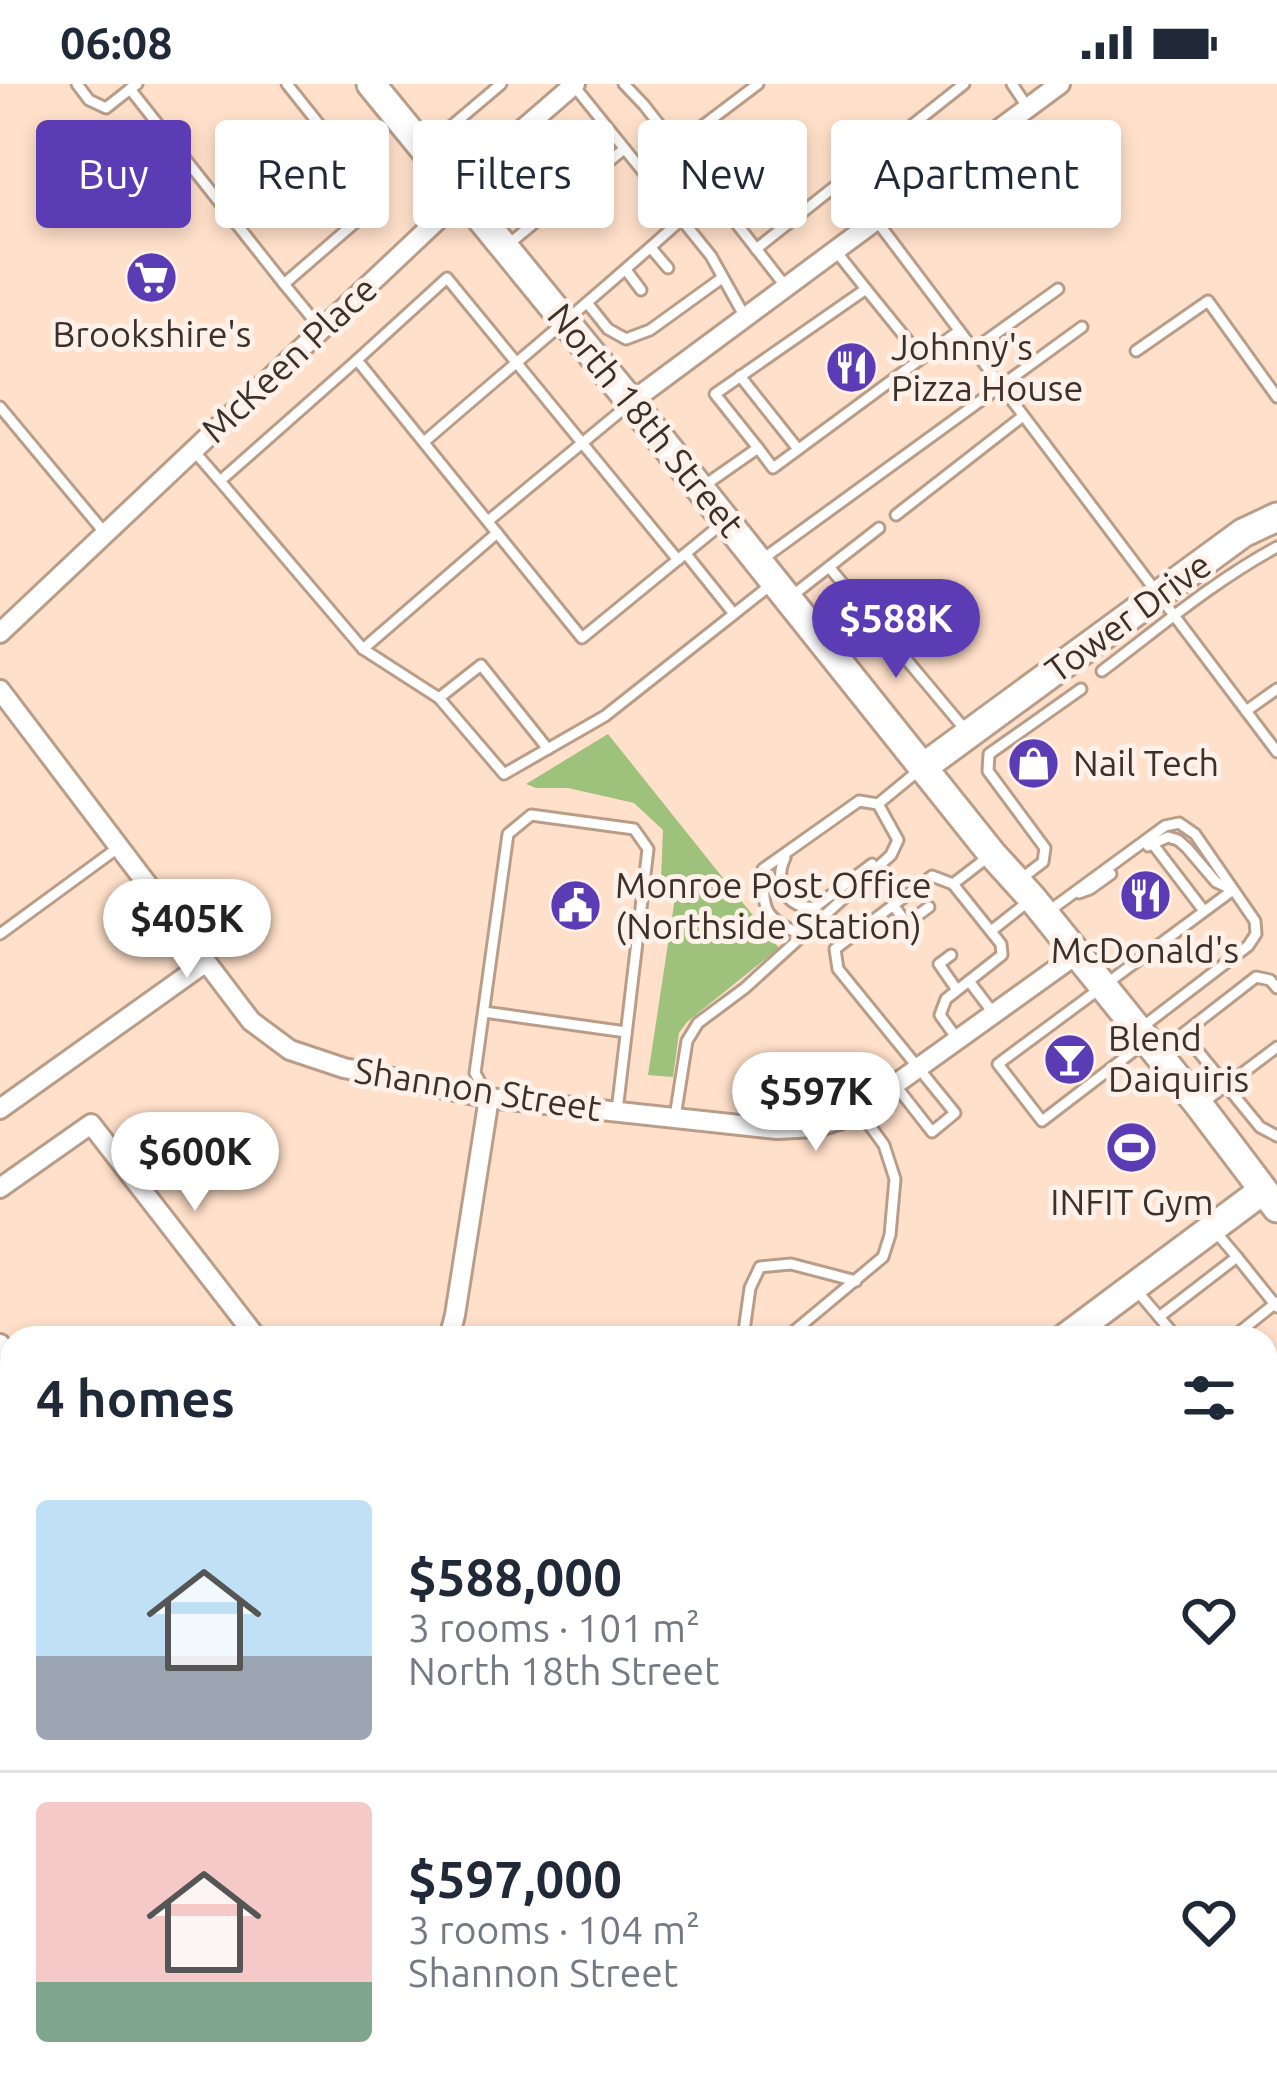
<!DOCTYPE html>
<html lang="en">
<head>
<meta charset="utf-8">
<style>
	body { margin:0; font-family:Ubuntu,sans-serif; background:#f2f2f3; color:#1f2937; height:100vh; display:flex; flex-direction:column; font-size:45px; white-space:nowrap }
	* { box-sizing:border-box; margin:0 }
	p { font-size:39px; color:#747a83 }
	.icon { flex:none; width:66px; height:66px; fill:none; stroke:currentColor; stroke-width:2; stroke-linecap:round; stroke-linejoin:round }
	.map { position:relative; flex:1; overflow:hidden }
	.panel { position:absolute; left:0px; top:1242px; width:1278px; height:768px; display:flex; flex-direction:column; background:#fff; border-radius:36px 36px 0 0; box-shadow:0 6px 18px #0003 }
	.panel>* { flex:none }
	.top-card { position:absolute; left:36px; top:36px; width:1206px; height:108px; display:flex; gap:24px }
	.price { position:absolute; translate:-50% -102px; padding:0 27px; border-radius:42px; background:#fff; color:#222; font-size:39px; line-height:78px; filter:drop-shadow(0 3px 6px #0008) }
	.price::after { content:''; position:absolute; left:50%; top:72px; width:36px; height:27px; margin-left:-18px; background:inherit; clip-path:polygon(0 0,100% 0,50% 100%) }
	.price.selected { background:#5c3cb4; color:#fff }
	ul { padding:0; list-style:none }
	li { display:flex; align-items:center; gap:36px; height:300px; padding:0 36px }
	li+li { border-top:3px solid #e0e1e3 }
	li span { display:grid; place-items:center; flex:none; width:336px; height:240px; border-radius:12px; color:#555 }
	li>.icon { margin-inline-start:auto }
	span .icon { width:144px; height:144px; fill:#fffc; stroke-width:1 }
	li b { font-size:51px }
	h2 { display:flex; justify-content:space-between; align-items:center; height:144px; padding:0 36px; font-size:51px }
	.tag { padding:0 42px; border-radius:12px; background:#fff; box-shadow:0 6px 18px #0003; font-size:42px; line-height:108px }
	.tag.selected { background:#5c3cb4; color:#fff }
	.status { display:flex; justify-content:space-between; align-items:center; height:84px; padding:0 60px; background:#fff; direction:ltr }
	.status svg { height:33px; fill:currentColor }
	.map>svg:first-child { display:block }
	.forest { fill:#9ec17c }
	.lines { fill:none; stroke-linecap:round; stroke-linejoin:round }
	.lane-casing { stroke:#ba9d89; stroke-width:15 }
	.street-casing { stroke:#ba9d89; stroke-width:24 }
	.secondary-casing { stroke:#ba9d89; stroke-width:33 }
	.lane { stroke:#fff; stroke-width:9 }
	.street { stroke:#fff; stroke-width:18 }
	.secondary { stroke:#fff; stroke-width:27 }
	.labels { text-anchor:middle; stroke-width:10; stroke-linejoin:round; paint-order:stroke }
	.poi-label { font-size:36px; fill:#3c3028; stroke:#fef1e9; text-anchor:start }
	.street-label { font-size:36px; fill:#3c3028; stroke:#fef1e9 }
</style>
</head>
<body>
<div class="status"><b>06:08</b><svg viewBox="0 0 49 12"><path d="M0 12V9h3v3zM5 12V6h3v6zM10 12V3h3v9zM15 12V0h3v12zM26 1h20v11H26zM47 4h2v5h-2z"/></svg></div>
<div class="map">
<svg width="1277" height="2010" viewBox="0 0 1277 2010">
	<rect width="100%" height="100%" fill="#ffe0ca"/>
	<!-- forest -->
	<path class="forest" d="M 608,650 L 779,864 L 687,938 L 679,949 L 673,993 L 648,991 L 677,801 L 661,796 L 663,746 L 634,719 L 568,704 L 536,704 L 526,700 Z"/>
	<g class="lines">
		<defs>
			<g id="lane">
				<path d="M 77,0 L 89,16 L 106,24 L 130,5"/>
				<path d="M 137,0 L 130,5 L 284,200 L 380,117 L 287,0"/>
				<path d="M 624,0 L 644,21 L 786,203"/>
				<path d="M 1012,0 L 1028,24"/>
				<path d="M 574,2 L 711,172 L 745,233"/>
				<path d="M 429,61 L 501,0"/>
				<path d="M 676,62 L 758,0"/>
				<path d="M 876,136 L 1277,668"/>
				<path d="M 510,159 L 624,65"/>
				<path d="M 651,164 L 668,184"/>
				<path d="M 756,165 L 964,0"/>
				<path d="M 626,186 L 641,206"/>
				<path d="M 284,200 L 321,245"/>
				<path d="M 588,220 L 608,245 L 626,255 L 650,246 L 722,194"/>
				<path d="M 973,266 L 1058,205"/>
				<path d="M 1136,267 L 1208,217 L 1277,313"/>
				<path d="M 922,274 L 959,247"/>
				<path d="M 357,276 L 220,397 L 363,565 L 439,614 L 504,690 L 605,632 L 734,530 L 686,470"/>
				<path d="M 740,292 L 798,365"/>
				<path d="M 0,323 L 104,448"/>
				<path d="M 424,358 C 509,284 597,212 681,136"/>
				<path d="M 758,364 L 773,384 L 922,274 L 866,205"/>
				<path d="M 193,366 L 220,397"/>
				<path d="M 705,401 L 758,364 L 715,310 L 866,205 L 835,166"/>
				<path d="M 896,431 L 1023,332"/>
				<path d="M 488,437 L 627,322"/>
				<path d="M 764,474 L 1082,243"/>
				<path d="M 678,476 L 447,194 L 357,276 L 582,554 L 724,438"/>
				<path d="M 829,483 L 968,649"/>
				<path d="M 793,511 L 879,444"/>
				<path d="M 734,530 L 772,500"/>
				<path d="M 819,543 L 856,516"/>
				<path d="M 363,565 L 497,449"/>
				<path d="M 1102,587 C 1159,544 1214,497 1277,463"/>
				<path d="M 439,614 L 481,581 L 548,665"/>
				<path d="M 1246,627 L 1277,605"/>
				<path d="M 1149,755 L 1204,827"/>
				<path d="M 1148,762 L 1168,753 L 1178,756 L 1187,764 L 1216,798 L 1233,806"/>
				<path d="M 785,774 C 773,798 786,826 815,823 L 872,780"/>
				<path d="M 1022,794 L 1043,778 L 1045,764 L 988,687 L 989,670 L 1081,605"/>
				<path d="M 953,800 L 1001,860 L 1002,871 L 946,915 L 940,931 L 958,956"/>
				<path d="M 1079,809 L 1090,805 L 1111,790"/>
				<path d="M 893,821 L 914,849"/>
				<path d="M 1049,827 L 1165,742 L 1179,739 L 1195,750 L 1255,837 L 1256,850 L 1248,862 L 1141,944"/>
				<path d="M 907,839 L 929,823"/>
				<path d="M 991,847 L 1029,817"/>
				<path d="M 0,850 L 119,763"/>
				<path d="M 802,852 C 762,830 764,830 763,785 L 859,717 L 878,720 L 918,687"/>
				<path d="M 951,871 L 939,880 L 957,906"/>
				<path d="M 969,897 L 994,930"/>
				<path d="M 484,928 L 626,948"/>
				<path d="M 1184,950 L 1260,1043 L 1277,1052"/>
				<path d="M 1144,959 L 1042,1037 L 998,980 L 1233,806"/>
				<path d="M 1162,966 L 1256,893 L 1270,896 L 1277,904"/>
				<path d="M 896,1002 L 932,1048 L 955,1029 L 838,885 L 835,865 L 932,792 L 953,800 L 988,773"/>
				<path d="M 489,1014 L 475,989 L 508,750 L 531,731 L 634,745 L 648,765 L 617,1027"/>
				<path d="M 1204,1018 L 1277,963"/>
				<path d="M 675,1033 L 687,957 L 698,939 L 745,904 L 891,771 L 898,756 L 878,720"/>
				<path d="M 1237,1173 L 1277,1223"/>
				<path d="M 1137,1207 L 1177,1254"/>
				<path d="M 1159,1233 L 1237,1173 L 1215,1147"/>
				<path d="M 743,1254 L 750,1204 L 760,1183 L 791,1180 L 856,1197"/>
				<path d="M 786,1254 L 883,1173 L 890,1151 L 895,1095 L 884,1061 L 860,1028"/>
				<path d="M 1232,1254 L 1277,1218"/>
				<path d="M 0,1545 L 12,1560"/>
			</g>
			<g id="street">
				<path d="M 631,318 L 1060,0"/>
				<path d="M 0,549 L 464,111 L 516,51 L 575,0"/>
				<path d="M 0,606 L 251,937 L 290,966 L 344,984 L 489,1014 L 777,1045 L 816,1043 L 851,1032 L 1077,870"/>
				<path d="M 0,1025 L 206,878"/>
				<path d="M 0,1104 L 91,1040 L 257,1254"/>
				<path d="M 449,1254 L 455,1231 L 489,1014"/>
				<path d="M 0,1260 L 12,1275"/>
				<path d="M 0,1400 L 12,1401"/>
				<path d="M 1266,1485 L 1277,1476"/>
				<path d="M 0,1600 L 12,1615"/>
				<path d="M 0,1682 L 12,1673"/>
				<path d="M 0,1825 L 12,1816"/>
				<path d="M 1266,1883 L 1277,1875"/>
				<path d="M 570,2010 L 586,1998"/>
				<path d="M 1099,2010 L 1115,1998"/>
			</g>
			<g id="secondary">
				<path d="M 371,0 L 631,318 L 992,770 L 1032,814 L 1199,1021 L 1277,1124"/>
				<path d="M 925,682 L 1243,449 L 1277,433"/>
				<path d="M 1065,1254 L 1262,1107"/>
				<path d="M 53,2010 L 69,1998"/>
			</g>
		</defs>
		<!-- lane casing -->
		<use href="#lane" class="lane-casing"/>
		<!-- street casing -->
		<use href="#street" class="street-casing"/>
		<!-- secondary casing -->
		<use href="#secondary" class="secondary-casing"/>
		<!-- lane -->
		<use href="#lane" class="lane"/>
		<!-- street -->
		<use href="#street" class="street"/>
		<!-- secondary -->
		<use href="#secondary" class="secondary"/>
	</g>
	<!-- icons -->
	<defs>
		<symbol id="supermarket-disc" viewBox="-11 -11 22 22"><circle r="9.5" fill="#5c3cb4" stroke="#fef1e9"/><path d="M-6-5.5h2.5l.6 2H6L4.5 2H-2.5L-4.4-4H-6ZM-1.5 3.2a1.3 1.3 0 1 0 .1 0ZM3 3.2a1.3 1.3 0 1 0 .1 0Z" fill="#fff"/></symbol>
		<symbol id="restaurant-disc" viewBox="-11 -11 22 22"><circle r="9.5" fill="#5c3cb4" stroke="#fef1e9"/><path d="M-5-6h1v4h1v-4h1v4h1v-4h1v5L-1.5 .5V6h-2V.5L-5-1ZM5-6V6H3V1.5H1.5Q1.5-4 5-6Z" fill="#fff"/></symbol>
		<symbol id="shop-disc" viewBox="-11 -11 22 22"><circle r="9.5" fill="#5c3cb4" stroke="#fef1e9"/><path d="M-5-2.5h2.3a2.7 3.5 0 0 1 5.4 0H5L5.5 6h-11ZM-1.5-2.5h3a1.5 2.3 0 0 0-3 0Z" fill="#fff"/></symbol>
		<symbol id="civic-disc" viewBox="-11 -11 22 22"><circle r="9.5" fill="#5c3cb4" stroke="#fef1e9"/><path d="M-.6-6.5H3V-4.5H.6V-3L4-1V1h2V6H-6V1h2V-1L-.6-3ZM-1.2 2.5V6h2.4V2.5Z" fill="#fff"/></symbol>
		<symbol id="bar-disc" viewBox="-11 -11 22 22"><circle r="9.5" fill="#5c3cb4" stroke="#fef1e9"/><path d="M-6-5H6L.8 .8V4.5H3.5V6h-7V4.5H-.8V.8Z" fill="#fff"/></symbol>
		<symbol id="stadium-disc" viewBox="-11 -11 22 22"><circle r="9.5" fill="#5c3cb4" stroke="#fef1e9"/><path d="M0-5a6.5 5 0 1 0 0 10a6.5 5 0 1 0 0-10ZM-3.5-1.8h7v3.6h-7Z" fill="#fff"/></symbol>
	</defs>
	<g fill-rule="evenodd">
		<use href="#supermarket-disc" x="122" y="164" width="59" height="59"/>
		<use href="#restaurant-disc" x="822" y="254" width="59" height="59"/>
		<use href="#shop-disc" x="1004" y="650" width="59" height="59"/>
		<use href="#restaurant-disc" x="1116" y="782" width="59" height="59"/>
		<use href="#civic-disc" x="546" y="792" width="59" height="59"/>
		<use href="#bar-disc" x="1040" y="946" width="59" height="59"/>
		<use href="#stadium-disc" x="1102" y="1034" width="59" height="59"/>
	</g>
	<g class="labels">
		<!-- poi labels -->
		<g class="poi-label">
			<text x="152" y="263" text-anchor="middle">Brookshire's</text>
			<text x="891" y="276">Johnny's<tspan x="891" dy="41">Pizza House</tspan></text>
			<text x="1073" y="692">Nail Tech</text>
			<text x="615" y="814">Monroe Post Office<tspan x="615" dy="41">(Northside Station)</tspan></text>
			<text x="1145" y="879" text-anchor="middle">McDonald's</text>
			<text x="1108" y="967">Blend<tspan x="1108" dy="41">Daiquiris</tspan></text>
			<text x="1132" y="1131" text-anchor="middle">INFIT Gym</text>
		</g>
		<!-- street labels -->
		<g class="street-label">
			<text transform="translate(289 275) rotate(-43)" y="13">McKeen Place</text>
			<text transform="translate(646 336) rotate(51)" y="13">North 18th Street</text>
			<text transform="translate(1128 533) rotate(-36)" y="13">Tower Drive</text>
			<text transform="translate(478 1005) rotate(9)" y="13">Shannon Street</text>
		</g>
	</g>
</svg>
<b class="price selected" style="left:896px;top:597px">$588K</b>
<b class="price" style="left:187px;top:897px">$405K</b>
<b class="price" style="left:816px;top:1070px">$597K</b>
<b class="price" style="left:195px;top:1130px">$600K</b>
<div class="top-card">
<a class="tag selected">Buy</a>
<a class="tag">Rent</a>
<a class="tag">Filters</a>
<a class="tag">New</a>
<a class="tag">Apartment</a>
</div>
<section class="panel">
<h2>4 homes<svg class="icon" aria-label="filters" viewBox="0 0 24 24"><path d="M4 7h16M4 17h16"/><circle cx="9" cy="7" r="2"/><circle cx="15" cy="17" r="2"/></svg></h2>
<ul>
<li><span style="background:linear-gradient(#bfe0f5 65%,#9aa5b1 0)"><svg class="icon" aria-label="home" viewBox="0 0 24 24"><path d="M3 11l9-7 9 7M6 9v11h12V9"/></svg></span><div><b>$588,000</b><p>3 rooms · 101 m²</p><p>North 18th Street</p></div><svg class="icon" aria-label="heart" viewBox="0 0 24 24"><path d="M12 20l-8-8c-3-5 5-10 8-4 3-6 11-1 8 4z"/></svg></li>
<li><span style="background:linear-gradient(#f6c9c9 75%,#7fa58c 0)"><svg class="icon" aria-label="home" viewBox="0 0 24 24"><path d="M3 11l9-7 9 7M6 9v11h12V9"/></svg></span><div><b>$597,000</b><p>3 rooms · 104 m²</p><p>Shannon Street</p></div><svg class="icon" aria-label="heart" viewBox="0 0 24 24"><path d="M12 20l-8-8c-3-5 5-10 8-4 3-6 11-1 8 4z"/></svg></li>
</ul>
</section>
</div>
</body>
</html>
